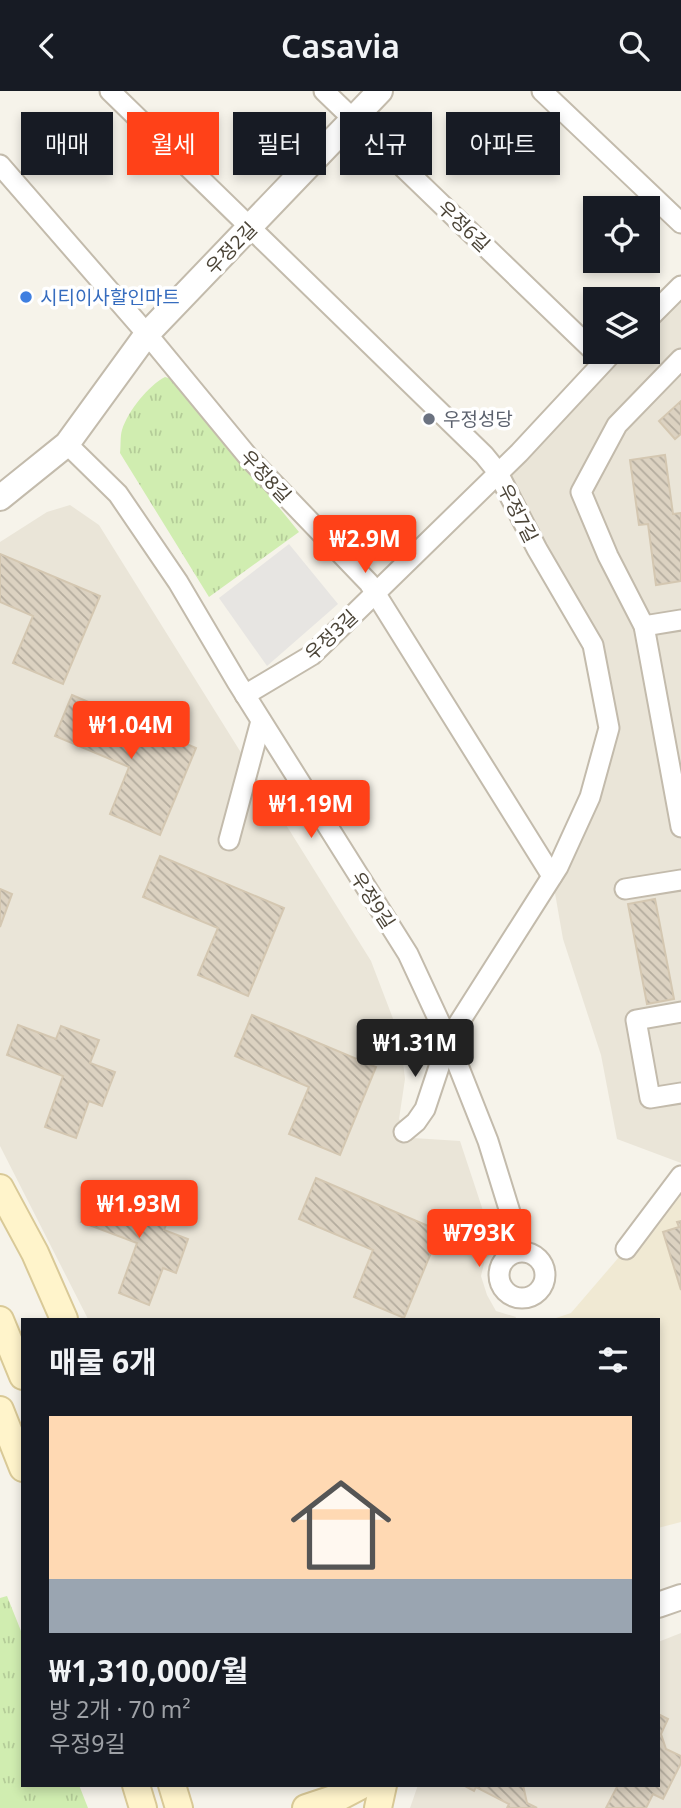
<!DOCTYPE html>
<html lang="ko">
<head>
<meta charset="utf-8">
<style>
	body { margin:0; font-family:"Noto Sans","Noto Sans KR",sans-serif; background:#242831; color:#f1f3f6; height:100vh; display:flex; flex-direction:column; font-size:26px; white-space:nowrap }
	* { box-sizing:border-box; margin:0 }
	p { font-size:23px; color:#9ea1a6 }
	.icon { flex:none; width:38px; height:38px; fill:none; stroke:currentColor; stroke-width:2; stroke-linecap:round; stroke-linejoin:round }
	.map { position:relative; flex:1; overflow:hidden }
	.sheet { position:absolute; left:21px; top:1227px; width:639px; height:469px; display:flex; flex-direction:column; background:#171b24; border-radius:0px; box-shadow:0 4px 10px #0003 }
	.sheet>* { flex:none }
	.guide { position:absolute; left:21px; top:21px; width:640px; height:63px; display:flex; gap:14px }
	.fabs { position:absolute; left:583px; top:105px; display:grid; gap:14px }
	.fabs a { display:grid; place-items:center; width:77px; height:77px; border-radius:0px; background:#171b24; box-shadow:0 4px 10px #0003; font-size:35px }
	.price { position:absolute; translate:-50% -60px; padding:0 16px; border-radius:7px; background:#ff4118; color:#fff; font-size:23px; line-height:46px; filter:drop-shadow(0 2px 4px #0008) }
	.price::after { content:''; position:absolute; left:50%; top:42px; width:21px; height:16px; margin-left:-10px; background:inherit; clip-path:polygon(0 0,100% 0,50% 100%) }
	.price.active { background:#222; color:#fff }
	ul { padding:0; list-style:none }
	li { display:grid; align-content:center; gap:14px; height:371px; padding:0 28px }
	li+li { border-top:2px solid #363941 }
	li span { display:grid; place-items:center; height:217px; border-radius:0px; color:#555 }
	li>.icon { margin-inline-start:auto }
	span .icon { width:126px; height:126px; fill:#fffc; stroke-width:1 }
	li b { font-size:30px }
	h2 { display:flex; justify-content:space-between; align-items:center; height:84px; padding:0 28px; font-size:30px }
	.pill { padding:0 24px; border-radius:0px; background:#171b24; box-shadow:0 4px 10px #0003; font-size:24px; line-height:63px }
	.pill.active { background:#ff4118; color:#fff }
	header { display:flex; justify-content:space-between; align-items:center; height:91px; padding:0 28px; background:#171b24; font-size:32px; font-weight:600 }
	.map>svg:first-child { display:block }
	.residential { fill:#eae5d8 }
	.education { fill:#f0e9d3 }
	.park { fill:url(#park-tufts) }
	.parking { fill:#e7e5e2 }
	.building { fill:url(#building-back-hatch); stroke:#d4c7b1; stroke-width:2 }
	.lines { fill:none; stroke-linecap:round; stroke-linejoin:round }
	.minor-casing { stroke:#c3bbac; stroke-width:23 }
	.tertiary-casing { stroke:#c3bbac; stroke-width:28 }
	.secondary-casing { stroke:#d9c997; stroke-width:30 }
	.minor { stroke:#fff; stroke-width:19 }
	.tertiary { stroke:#fff; stroke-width:24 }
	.secondary { stroke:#fff4cb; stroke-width:26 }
	.shop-dot { fill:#3f7fe0; stroke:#fff; stroke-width:2.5 }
	.worship-dot { fill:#6b7280; stroke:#fff; stroke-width:2.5 }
	.labels { text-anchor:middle; stroke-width:7; stroke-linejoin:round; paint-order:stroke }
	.street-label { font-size:19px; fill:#4b4437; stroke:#fff }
	.shop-label { font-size:19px; fill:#366cbe; stroke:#fff; text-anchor:start }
	.worship-label { font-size:19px; fill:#5b616d; stroke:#fff; text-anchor:start }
</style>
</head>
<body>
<header><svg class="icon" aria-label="back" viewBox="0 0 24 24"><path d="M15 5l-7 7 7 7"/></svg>Casavia<svg class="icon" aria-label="search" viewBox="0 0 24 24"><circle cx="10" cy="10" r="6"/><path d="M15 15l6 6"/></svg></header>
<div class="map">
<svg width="681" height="1717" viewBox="0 0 681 1717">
	<defs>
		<pattern id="park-tufts" width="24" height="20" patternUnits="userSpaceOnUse" patternTransform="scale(1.75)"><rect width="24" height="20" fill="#d0edb0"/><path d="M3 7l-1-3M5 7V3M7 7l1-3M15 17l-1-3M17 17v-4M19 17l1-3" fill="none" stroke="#b4cc98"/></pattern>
		<pattern id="building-back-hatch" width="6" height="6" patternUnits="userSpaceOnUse" patternTransform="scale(1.75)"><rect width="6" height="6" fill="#dcd2c1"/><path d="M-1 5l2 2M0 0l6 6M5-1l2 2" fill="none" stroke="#b4ac9e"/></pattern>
	</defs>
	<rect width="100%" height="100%" fill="#f6f3ea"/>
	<!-- residential -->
	<g class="residential">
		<path d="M 681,195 L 681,1072 L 617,1048 L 601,964 L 563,848 L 552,785 L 609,637 L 593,554 L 497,380 L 613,261 L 648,261 L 648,228 Z"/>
		<path d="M 70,414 L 99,434 L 371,870 L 400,946 L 405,988 L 399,1028 L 413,1047 L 460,1050 L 496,1159 L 485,1168 L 481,1185 L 487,1204 L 496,1220 L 516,1226 L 515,1228 L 88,1228 L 0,1055 L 0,451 L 47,421 Z"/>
		<path d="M 681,1542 L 681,1717 L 410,1717 L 418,1694 L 658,1694 L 658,1551 Z"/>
	</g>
	<!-- education -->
	<path class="education" d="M 681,1085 L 681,1431 L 658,1437 L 658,1228 L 553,1228 L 571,1222 L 626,1158 Z"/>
	<!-- park -->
	<g class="park">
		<path d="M 165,286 L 175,289 L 299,441 L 209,506 L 120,362 C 121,355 120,345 122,339 C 128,320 148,295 165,286 Z"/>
		<path d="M 7,1505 L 23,1545 L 23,1694 L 79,1694 L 88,1717 L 0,1717 L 0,1507 Z"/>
	</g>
	<!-- parking -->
	<path class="parking" d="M 289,453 L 338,513 L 267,575 L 219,507 Z"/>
	<!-- building -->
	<g class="building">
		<path d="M 681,310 L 681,343 L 675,348 L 659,330 Z"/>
		<path d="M 665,364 L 673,423 L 681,422 L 681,490 L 656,494 L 648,433 L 639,434 L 630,369 Z"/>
		<path d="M 0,463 L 100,505 L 63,593 L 13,572 L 33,525 L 0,511 Z"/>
		<path d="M 72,604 L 196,657 L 160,744 L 110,723 L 129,676 L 55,645 Z"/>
		<path d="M 160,765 L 284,817 L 248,905 L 198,884 L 218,837 L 143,806 Z"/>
		<path d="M 0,798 L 12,803 L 0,836 Z"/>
		<path d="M 655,808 L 674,908 L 647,913 L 628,813 Z"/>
		<path d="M 252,924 L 376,976 L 340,1064 L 289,1043 L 309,996 L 235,965 Z"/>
		<path d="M 18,934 L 56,948 L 61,935 L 99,949 L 90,972 L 115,981 L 102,1015 L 89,1010 L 76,1047 L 45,1036 L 63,985 L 7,964 Z"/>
		<path d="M 316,1087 L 440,1140 L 404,1227 L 354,1206 L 373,1159 L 299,1128 Z"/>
		<path d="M 92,1101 L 130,1115 L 134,1102 L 173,1116 L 164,1139 L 188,1148 L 176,1182 L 163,1177 L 149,1214 L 119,1202 L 137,1152 L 81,1131 Z"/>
		<path d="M 681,1130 L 681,1199 L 663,1141 L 679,1136 L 677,1131 Z"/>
		<path d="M 658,1623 L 668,1628 L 661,1643 L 666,1658 L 681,1665 L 681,1672 L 663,1708 L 653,1703 L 646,1717 L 606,1717 L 618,1694 L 658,1694 Z"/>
		<path d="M 463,1694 L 523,1694 L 527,1712 L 537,1717 L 507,1717 L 509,1713 L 476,1696 L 474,1700 Z"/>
	</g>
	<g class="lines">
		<defs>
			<g id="minor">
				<path d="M 110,0 L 484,364 L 497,380 L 537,458 L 593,554 L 609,637 L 590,706 L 558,776 L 448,949 L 425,1018 L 416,1031 L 404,1041"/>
				<path d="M 324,0 L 604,270"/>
				<path d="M 542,0 L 681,132"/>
				<path d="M 0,74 L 147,243 L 250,368 L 369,492 L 552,785"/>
				<path d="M 648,228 L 681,195"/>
				<path d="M 681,268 L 617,334 L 581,401 L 608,465 L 644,535 L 681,736"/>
				<path d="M 67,353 L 118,403 L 178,491 L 237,591 L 408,863 L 448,949 L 488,1050 L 522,1160"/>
				<path d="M 644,535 L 681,529"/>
				<path d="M 245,604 L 312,564 L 519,362 L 613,261"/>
				<path d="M 229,749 L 261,630"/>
				<path d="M 625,798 L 681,789"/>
				<path d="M 681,921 L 636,929 L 650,1007 L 681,1002"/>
				<path d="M 626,1158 L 681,1085"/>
				<circle cx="522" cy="1184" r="23"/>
			</g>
			<g id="tertiary">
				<path d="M 0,407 L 67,353 L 147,243 L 380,0"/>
				<path d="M 658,1514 L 681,1506"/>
			</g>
			<g id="secondary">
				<path d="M 0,1097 L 35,1162 L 64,1228"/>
				<path d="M 0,1229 L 23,1285"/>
				<path d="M 0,1319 L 23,1377"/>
				<path d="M 136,1694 L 143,1717"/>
				<path d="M 172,1694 L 179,1717"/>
				<path d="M 306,1717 L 339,1706 L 362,1694"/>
				<path d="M 378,1717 L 383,1694"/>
			</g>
		</defs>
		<!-- minor casing -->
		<use href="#minor" class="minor-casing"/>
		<!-- tertiary casing -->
		<use href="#tertiary" class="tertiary-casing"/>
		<!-- secondary casing -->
		<use href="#secondary" class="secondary-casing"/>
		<!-- minor -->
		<use href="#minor" class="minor"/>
		<!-- tertiary -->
		<use href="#tertiary" class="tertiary"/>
		<!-- secondary -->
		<use href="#secondary" class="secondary"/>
	</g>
	<!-- markers -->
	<circle class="shop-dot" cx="26" cy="206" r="7"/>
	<circle class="worship-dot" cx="429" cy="328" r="7"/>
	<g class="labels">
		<!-- street labels -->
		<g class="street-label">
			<text transform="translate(464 135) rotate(44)" y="7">우정6길</text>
			<text transform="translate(231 157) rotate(-46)" y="7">우정2길</text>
			<text transform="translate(266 385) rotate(47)" y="7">우정8길</text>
			<text transform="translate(518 422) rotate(63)" y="7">우정7길</text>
			<text transform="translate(331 544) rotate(-43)" y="7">우정3길</text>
			<text transform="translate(373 809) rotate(57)" y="7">우정9길</text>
		</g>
		<!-- shop labels -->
		<g class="shop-label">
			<text x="40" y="213">시티이사할인마트</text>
		</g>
		<!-- worship labels -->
		<g class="worship-label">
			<text x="443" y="335">우정성당</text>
		</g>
	</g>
</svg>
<div class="fabs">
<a><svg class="icon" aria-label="locate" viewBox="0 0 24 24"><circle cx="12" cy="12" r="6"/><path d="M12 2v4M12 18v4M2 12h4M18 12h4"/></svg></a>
<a><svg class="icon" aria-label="layers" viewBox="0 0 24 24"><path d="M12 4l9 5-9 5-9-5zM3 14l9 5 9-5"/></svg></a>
</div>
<b class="price" style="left:365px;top:484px">₩2.9M</b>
<b class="price" style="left:131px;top:670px">₩1.04M</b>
<b class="price" style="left:311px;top:749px">₩1.19M</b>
<b class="price active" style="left:415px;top:988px">₩1.31M</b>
<b class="price" style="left:139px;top:1149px">₩1.93M</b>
<b class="price" style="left:479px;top:1178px">₩793K</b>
<div class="guide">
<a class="pill">매매</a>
<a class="pill active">월세</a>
<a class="pill">필터</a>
<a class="pill">신규</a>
<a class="pill">아파트</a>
</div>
<section class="sheet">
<h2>매물 6개<svg class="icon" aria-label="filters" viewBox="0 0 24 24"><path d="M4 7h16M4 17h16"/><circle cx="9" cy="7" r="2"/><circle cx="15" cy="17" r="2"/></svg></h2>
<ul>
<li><span style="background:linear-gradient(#ffd9b3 75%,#9aa5b1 0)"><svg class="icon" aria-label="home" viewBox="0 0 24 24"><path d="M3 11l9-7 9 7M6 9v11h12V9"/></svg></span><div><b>₩1,310,000/월</b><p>방 2개 · 70 m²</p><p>우정9길</p></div></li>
</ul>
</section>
</div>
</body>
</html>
